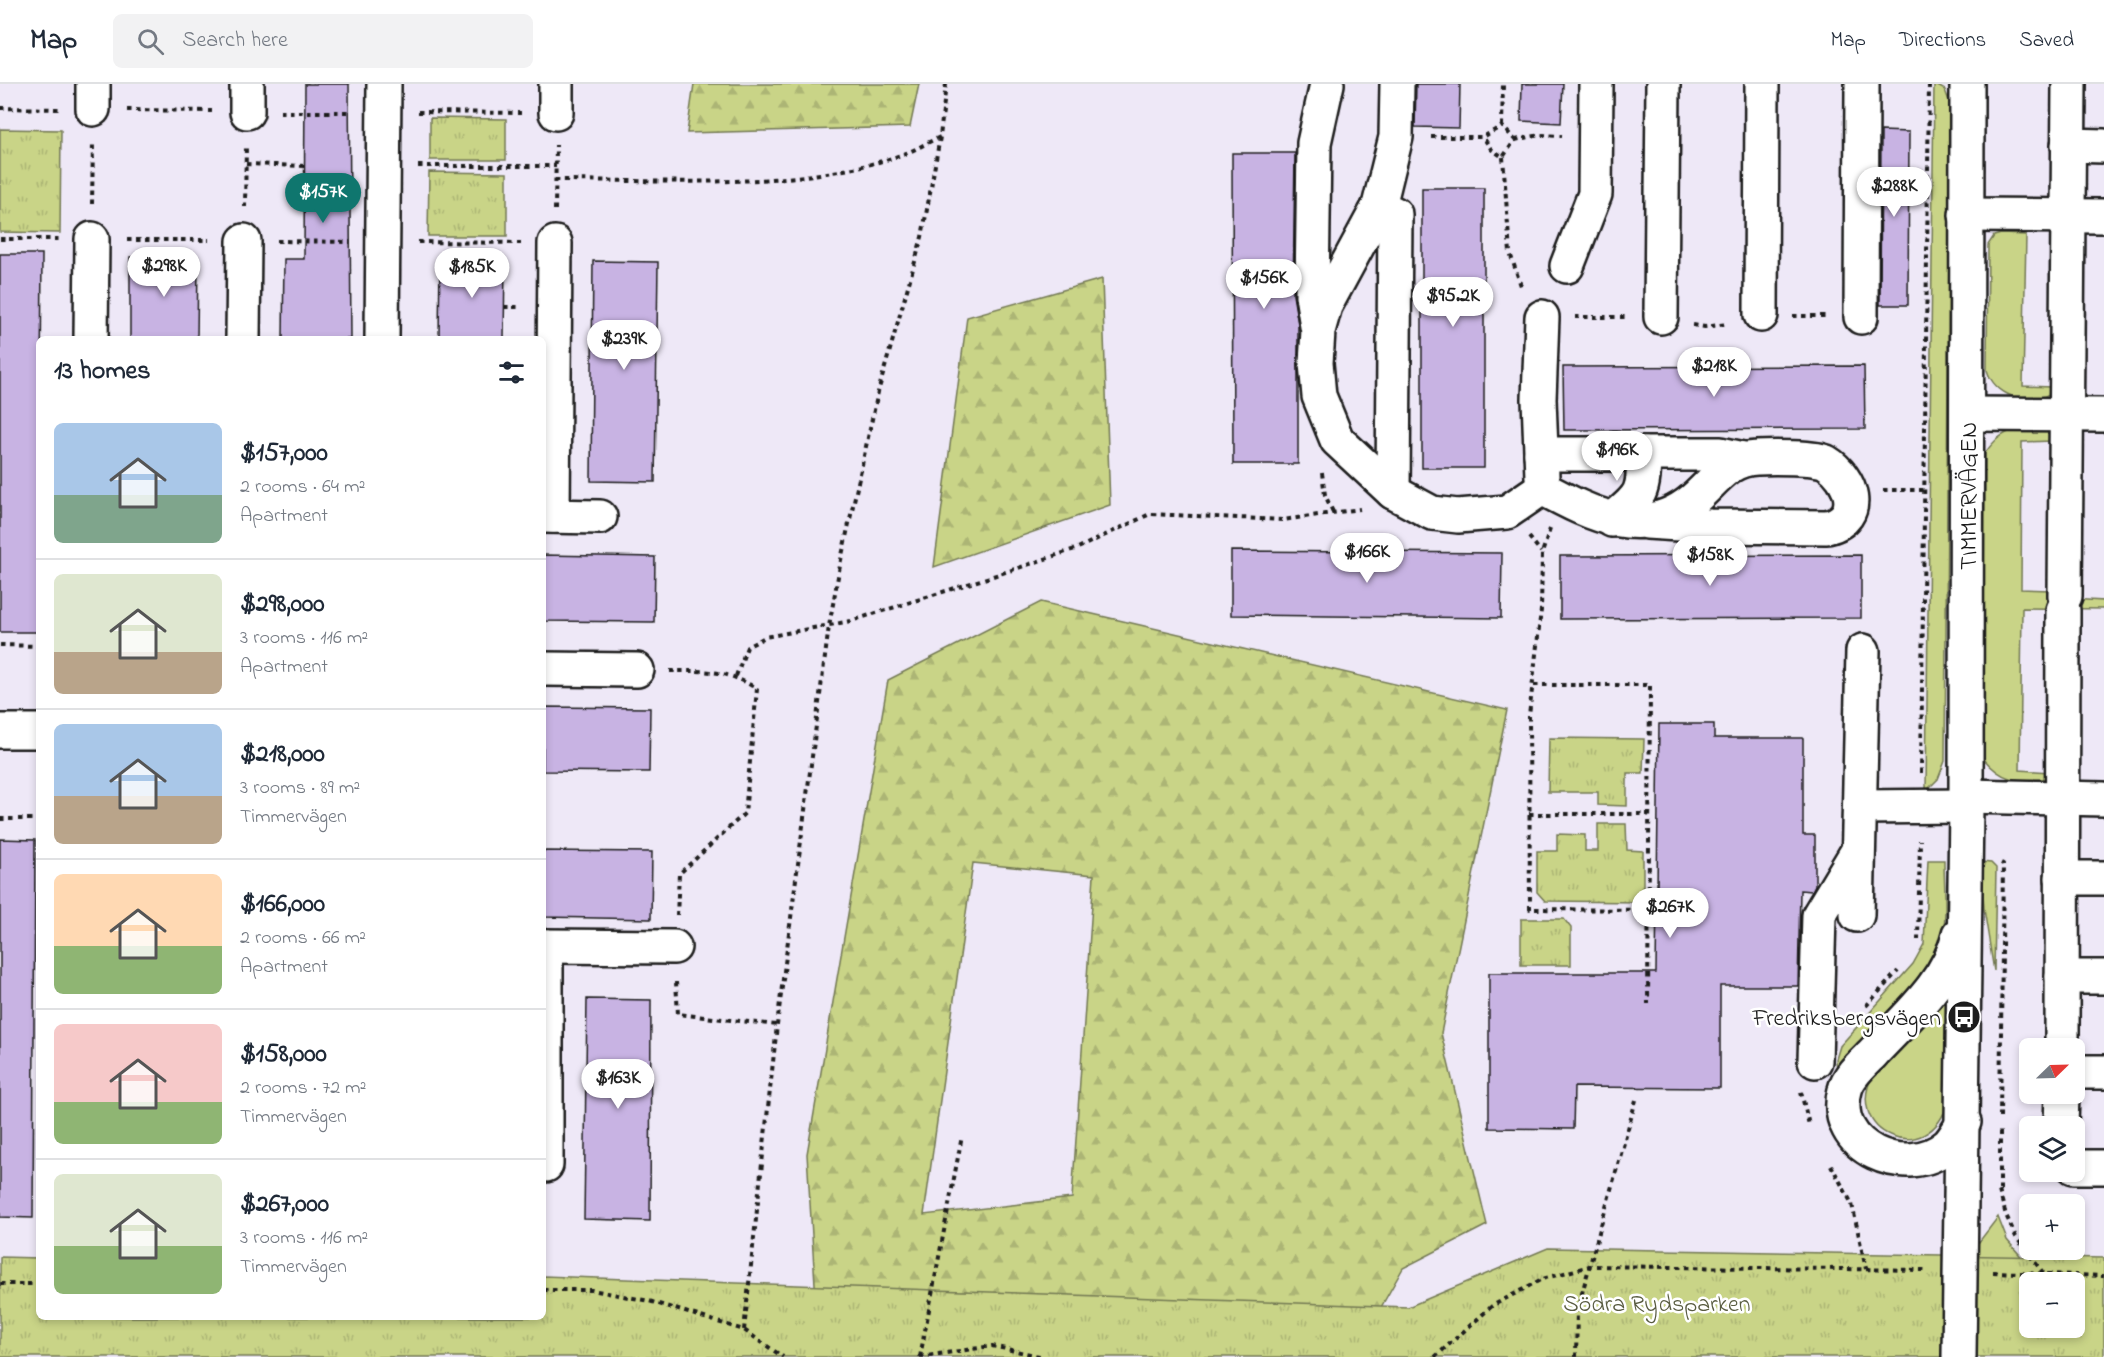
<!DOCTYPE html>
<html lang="en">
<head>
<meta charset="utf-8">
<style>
	body { margin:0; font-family:"Indie Flower",sans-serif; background:#f2f2f3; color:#1f2937; height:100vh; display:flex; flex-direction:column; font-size:22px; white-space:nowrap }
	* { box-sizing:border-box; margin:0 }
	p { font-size:20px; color:#747a83 }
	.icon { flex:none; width:33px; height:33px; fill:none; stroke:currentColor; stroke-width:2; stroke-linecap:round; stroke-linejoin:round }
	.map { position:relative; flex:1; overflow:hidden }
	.drawer { position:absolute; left:36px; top:252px; width:510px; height:984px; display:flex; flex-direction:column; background:#fff; border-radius:9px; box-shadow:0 3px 9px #0003 }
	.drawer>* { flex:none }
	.needle { width:39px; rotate:67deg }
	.fabs { position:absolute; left:2019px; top:954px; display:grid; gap:12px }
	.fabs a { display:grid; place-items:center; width:66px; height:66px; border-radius:9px; background:#fff; box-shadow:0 3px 9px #0003; font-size:30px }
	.price { position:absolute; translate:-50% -51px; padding:0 14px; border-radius:21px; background:#fff; color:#222; font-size:20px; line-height:39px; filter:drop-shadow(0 2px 3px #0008) }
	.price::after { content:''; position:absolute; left:50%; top:36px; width:18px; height:14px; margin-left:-9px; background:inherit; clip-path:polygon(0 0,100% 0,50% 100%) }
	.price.active { background:#0f766e; color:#fff }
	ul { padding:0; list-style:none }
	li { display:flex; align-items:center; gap:18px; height:150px; padding:0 18px }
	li+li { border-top:2px solid #e0e1e3 }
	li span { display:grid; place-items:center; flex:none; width:168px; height:120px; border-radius:9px; color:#555 }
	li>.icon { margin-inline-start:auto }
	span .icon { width:72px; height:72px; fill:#fffc; stroke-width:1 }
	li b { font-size:26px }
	h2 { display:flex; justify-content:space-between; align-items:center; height:72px; padding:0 18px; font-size:26px }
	header { display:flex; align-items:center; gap:36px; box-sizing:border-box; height:84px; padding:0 30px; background:#fff; border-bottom:2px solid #e0e1e3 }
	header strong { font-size:28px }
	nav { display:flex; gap:33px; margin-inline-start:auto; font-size:21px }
	.search { width:420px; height:54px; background:#f2f2f3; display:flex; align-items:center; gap:15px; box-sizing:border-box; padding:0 21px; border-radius:9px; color:#747a83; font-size:22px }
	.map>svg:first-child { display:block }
	.grass { fill:#c9d487; stroke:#727852; stroke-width:1.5 }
	.forest { fill:url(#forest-firs); stroke:#727852; stroke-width:1.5; fill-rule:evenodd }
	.park { fill:url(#park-tufts); stroke:#727852; stroke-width:1.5; fill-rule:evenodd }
	.building { fill:#c8b3e3; stroke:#1c1c1c; stroke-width:1.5 }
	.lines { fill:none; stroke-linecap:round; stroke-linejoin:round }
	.minor-casing { stroke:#1c1c1c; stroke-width:38 }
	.path { stroke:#1c1c1c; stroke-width:4; stroke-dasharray:4.5 4.5; stroke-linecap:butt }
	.minor { stroke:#fff; stroke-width:33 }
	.labels { text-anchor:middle; stroke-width:5; stroke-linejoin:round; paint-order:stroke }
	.street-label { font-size:24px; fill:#1c1c1c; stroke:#fff }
	.poi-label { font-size:24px; fill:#1c1c1c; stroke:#fff; text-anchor:end }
	.park-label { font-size:24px; fill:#595c41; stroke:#fff }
</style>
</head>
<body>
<header>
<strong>Map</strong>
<div class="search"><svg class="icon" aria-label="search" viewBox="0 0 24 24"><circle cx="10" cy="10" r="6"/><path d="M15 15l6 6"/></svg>Search here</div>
<nav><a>Map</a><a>Directions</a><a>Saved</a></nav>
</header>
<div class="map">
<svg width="2104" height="1273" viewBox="0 0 2104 1273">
	<defs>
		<pattern id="forest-firs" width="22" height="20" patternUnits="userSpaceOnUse" patternTransform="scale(1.5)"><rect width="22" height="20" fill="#c9d487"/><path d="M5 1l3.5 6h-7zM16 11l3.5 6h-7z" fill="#acb574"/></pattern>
		<pattern id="park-tufts" width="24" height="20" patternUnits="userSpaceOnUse" patternTransform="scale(1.5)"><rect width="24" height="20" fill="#c9d487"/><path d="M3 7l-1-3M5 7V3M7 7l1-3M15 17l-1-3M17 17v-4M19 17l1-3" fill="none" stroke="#acb574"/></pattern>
	</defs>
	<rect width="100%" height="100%" fill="#eee8f7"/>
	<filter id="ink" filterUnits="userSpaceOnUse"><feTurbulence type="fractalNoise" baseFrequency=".0167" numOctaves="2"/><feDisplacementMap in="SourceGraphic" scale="12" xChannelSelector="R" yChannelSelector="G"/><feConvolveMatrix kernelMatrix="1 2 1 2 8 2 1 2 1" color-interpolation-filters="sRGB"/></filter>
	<g filter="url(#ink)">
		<!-- grass -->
		<g class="grass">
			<path d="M 1934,0 L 1945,6 L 1950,20 L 1945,677 L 1938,695 L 1926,707 Z"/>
			<path d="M 2001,150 L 2026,151 L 2023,302 L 2051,303 L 2049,310 C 2027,323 1994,311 1987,286 L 1988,161 L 1994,152 Z"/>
			<path d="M 2015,346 L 2041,346 L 2048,348 L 2051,357 L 2022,358 L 2021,505 L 2051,506 L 2052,514 L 2104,517 L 2104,525 L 2022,524 L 2020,686 L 2049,688 L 2046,695 C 2015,697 2003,698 1983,674 L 1985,369 C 1994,357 2000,350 2015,346 Z"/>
			<path d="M 1928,776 L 1944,776 C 1944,802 1948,833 1941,858 C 1931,893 1862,954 1837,986 L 1836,975 L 1840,962 L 1913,880 L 1924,860 Z"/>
			<path d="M 1981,778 L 1991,779 L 1996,784 L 1994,887 L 1984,825 Z"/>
			<path d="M 1943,912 L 1950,914 L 1948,1017 C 1930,1087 1838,1049 1875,987 Z"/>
			<path d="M 1998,1133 L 2007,1156 L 2025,1177 L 1966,1175 Z"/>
		</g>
		<!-- forest -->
		<g class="forest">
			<path d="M 694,0 L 919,0 L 910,43 L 687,49 Z"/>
			<path d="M 1102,195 L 1110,421 L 934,483 L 967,233 Z"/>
			<path d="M 1041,518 L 1507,626 L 1441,949 L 1487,1141 L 1403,1184 L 1353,1273 L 819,1265 L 807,1070 L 888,596 ZM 973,779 L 1094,791 L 1072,1114 L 924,1131 Z"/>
		</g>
		<!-- park -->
		<g class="park">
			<path d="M 430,34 L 506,35 L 506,76 L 430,76 Z"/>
			<path d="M 0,45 L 61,46 L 60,149 L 0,148 Z"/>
			<path d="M 429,88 L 507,89 L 507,152 L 428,152 Z"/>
			<path d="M 1549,654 L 1644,655 L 1643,689 L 1627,689 L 1627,722 L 1598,721 L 1598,708 L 1548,708 Z"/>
			<path d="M 1598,740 L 1626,740 L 1627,766 L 1643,767 L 1643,818 L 1545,817 L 1537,808 L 1537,767 L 1557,767 L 1557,750 L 1585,751 L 1585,767 L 1598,767 Z"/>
			<path d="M 1521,835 L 1564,835 L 1571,844 L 1571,881 L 1521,881 Z"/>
			<path d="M 1548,1164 L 2104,1174 L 2104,1273 L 0,1273 L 0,1173 L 39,1174 L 39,1233 L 543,1233 L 543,1192 L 1408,1223 ZM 2030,1198 L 2074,1198 L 2074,1244 L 2030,1244 Z"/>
		</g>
		<!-- building -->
		<g class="building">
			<path d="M 305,0 L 349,0 L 351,255 L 283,255 L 284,175 L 304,175 Z"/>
			<path d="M 1416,0 L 1460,0 L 1459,44 L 1415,43 Z"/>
			<path d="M 1522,0 L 1563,0 L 1561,39 L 1521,37 Z"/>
			<path d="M 1881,47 L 1909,48 L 1908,221 L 1880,221 Z"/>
			<path d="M 1232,69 L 1295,69 L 1293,211 L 1298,240 L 1298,380 L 1233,380 Z"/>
			<rect x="1422" y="104" width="62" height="280"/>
			<path d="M 0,170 L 42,170 L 39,548 L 0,548 Z"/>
			<path d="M 130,173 L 198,173 L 197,255 L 130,255 Z"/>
			<path d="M 440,174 L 505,175 L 504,255 L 439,255 Z"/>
			<path d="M 593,177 L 658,178 L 655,398 L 591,397 Z"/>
			<path d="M 1864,282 L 1865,345 L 1564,346 L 1563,283 Z"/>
			<path d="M 1231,467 L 1502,469 L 1501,534 L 1231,531 Z"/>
			<path d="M 543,471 L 655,473 L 654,538 L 543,537 Z"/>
			<path d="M 1861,471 L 1861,534 L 1560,535 L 1560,472 Z"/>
			<path d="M 543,623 L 650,624 L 649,688 L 543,687 Z"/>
			<path d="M 1659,640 L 1714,640 L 1714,654 L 1803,654 L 1803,751 L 1815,751 L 1815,801 L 1812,807 L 1800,806 L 1798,902 L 1720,902 L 1720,1004 L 1574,1003 L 1573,1045 L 1489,1044 L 1489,889 L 1656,889 Z"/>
			<path d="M 0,755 L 35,756 L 33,1134 L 0,1133 Z"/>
			<path d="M 543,767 L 652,768 L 651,835 L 543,833 Z"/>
			<path d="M 587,915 L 651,916 L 650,1137 L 584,1135 Z"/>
		</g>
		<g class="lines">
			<defs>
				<g id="minor">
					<path d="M 1397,0 L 1396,53 L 1379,122 L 1325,222 L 1318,247 L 1316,279 L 1319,312 L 1337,356 L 1393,408 L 1432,429 L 1458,432 L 1507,428 L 1542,404"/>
					<path d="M 93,25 L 93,0"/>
					<path d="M 247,28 L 247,0"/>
					<path d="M 556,29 L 556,0"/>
					<path d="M 2068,61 L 2104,62"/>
					<path d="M 1379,122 L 1395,130 L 1393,408"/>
					<path d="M 1966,131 L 2104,132"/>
					<path d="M 1567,182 L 1595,110 L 1596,0"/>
					<path d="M 1761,231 L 1762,0"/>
					<path d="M 1661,233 L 1663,0"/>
					<path d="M 1861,233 L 1862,0"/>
					<path d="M 1317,242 L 1312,211 L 1314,59 L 1327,0"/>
					<path d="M 91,255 L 92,155"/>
					<path d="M 243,255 L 244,157"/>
					<path d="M 382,255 L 384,0"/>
					<path d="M 1968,330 L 2104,331"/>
					<path d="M 1541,370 L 1721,370 L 1744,375"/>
					<path d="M 1542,393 L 1539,315 L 1542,233"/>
					<path d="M 1542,404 C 1592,431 1644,458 1694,415 C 1715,397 1727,375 1757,374 C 1770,373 1817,373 1826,378 C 1851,393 1866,434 1827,443 L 1710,442 L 1647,438"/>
					<path d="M 543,432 L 600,433"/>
					<path d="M 553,432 L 555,159"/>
					<path d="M 1612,436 C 1643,410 1643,410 1644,370"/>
					<path d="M 2065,512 L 2069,0"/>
					<path d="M 543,585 L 637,586"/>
					<path d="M 0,647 L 39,647"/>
					<path d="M 1966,712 L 2104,715"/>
					<path d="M 1860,723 L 1966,722"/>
					<path d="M 2062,794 L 2104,794"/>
					<path d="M 1857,831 L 1863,567"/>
					<path d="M 1959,850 C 1949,898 1904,935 1872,970 C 1862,980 1848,992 1845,1006 C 1829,1064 1907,1097 1948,1061 C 1954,1055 1959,1045 1964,1038"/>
					<path d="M 543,862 L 674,863"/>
					<path d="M 2062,893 L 2104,893"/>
					<path d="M 2062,964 L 2063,526"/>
					<path d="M 1815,977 L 1819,831 L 1857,768"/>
					<path d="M 2074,988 L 2104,988"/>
					<path d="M 2061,1042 L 2062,1010"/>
					<path d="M 543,1081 L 546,1081 L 546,862"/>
					<path d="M 2074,1083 L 2104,1083"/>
					<path d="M 1959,1273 L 1966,722 L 1967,0"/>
				</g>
			</defs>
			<!-- minor casing -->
			<use href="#minor" class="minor-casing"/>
			<!-- path -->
			<g class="path">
				<path d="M 0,24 L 59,25"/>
				<path d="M 127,26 L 212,27"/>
				<path d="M 280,28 L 350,28"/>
				<path d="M 418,28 L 521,29"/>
				<path d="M 1502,42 L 1503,0"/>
				<path d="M 1431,53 L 1483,53 L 1502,42 L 1515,56 L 1503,73 L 1491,65 L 1483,53"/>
				<path d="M 1515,56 L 1540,51 L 1562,52"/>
				<path d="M 1503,73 L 1510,169 L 1522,205"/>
				<path d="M 246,80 L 304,82"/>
				<path d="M 418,82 L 556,82"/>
				<path d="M 555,96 C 664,96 795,107 898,72 C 912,68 926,59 940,53"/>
				<path d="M 92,120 L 93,59"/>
				<path d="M 245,123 L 246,61"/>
				<path d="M 555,126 L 556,61"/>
				<path d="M 0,155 L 59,155"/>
				<path d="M 127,156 L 209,156"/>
				<path d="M 277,157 L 350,158"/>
				<path d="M 418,158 L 521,159"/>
				<path d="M 504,223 L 521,223"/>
				<path d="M 1793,232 L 1828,232"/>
				<path d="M 1575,233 L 1628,233"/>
				<path d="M 1693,241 L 1705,243 L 1727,240"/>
				<path d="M 1322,389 L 1325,411 L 1333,428"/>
				<path d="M 1883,406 L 1924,406"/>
				<path d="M 1550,445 L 1542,469 L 1541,526 L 1529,632 L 1530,825 L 1649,826"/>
				<path d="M 1529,453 L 1541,468"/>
				<path d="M 0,561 L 39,562"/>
				<path d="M 670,587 C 707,587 725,585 757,605 L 745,729 L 679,790 L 677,831"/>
				<path d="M 736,592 L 747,563 L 765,553 L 851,537 L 1012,486 L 1078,464 L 1150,430 L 1283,436 L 1360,425"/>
				<path d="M 1534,601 L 1650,601 L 1648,920"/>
				<path d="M 1921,689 L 1929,0"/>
				<path d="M 1529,730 L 1649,730"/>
				<path d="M 0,735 L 39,735"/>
				<path d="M 1918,856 L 1920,756"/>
				<path d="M 676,898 L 678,930 L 777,941"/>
				<path d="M 1866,922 L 1898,887"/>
				<path d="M 1801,1008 L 1809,1041"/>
				<path d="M 2000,1033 L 2003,780 L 2001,779"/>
				<path d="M 1831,1081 L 1852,1120 L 1866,1185"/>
				<path d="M 2000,1106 L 2000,1044"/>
				<path d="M 1999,1107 L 2006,1131 L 2016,1153 L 2044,1190"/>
				<path d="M 1993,1188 L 2104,1192"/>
				<path d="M 0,1200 L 39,1200"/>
				<path d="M 543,1206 L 592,1206 L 649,1217 L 744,1246 L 783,1273"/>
				<path d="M 744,1246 L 777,941 L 829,542 L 841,476 L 878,308 L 922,153 L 940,53 L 946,0"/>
				<path d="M 920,1273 L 962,1052"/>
				<path d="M 920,1273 L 992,1262 L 1044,1273"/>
				<path d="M 1435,1273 L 1492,1222 L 1542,1195 L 1590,1182 L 1925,1186"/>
				<path d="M 1576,1273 L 1577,1227 L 1636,1016"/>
			</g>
			<!-- minor -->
			<use href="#minor" class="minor"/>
		</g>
	</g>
	<!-- icons -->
	<defs>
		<symbol id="bus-disc" viewBox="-11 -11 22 22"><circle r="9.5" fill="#1c1c1c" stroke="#fff"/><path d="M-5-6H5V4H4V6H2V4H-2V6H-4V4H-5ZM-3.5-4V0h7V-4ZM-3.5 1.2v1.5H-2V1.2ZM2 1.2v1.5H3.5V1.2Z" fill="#fff"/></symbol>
	</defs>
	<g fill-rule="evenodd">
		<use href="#bus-disc" x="1945" y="914" width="38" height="38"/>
	</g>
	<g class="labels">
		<!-- street labels -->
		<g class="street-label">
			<text transform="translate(1968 412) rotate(-90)" y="8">TIMMERVÄGEN</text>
		</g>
		<!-- poi labels -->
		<g class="poi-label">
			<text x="1941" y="941">Fredriksbergsvägen</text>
		</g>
		<!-- park labels -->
		<g class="park-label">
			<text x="1657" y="1227">Södra Rydsparken</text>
		</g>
	</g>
</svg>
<div class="fabs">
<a><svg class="needle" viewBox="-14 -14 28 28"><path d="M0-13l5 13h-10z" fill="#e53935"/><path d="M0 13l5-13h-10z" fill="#747a83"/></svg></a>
<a><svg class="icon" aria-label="layers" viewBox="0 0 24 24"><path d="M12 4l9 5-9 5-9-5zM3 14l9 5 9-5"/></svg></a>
<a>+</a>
<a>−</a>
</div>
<b class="price" style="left:1894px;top:134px">$288K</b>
<b class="price active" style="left:323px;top:140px">$157K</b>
<b class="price" style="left:164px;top:214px">$298K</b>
<b class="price" style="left:472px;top:215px">$185K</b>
<b class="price" style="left:1264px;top:226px">$156K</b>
<b class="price" style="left:1453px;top:244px">$95.2K</b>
<b class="price" style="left:624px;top:287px">$239K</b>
<b class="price" style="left:1714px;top:314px">$218K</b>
<b class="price" style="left:1617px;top:398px">$196K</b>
<b class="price" style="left:1367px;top:500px">$166K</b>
<b class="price" style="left:1710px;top:503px">$158K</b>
<b class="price" style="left:1670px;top:855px">$267K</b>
<b class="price" style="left:618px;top:1026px">$163K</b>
<section class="drawer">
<h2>13 homes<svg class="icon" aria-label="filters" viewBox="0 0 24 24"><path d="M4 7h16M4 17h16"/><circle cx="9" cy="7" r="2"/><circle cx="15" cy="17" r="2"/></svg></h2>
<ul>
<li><span style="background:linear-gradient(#a9c7e8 60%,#7fa58c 0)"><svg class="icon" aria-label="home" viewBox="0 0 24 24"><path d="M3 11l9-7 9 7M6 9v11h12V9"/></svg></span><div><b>$157,000</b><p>2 rooms · 64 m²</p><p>Apartment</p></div></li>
<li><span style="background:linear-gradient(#dfe7d0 65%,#b9a48a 0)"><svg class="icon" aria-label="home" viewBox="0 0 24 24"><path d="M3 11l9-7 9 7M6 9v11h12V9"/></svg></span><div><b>$298,000</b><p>3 rooms · 116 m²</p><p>Apartment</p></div></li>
<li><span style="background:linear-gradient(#a9c7e8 60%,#b9a48a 0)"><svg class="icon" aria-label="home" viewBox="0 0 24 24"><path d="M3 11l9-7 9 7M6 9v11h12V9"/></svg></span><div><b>$218,000</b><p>3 rooms · 89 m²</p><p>Timmervägen</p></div></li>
<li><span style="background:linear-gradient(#ffd9b3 60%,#8fb573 0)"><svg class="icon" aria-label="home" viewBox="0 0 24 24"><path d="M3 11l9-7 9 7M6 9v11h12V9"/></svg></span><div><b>$166,000</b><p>2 rooms · 66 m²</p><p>Apartment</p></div></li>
<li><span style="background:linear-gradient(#f6c9c9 65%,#8fb573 0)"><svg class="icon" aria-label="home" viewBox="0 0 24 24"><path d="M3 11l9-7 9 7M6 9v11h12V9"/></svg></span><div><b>$158,000</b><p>2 rooms · 72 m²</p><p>Timmervägen</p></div></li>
<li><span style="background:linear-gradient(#dfe7d0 60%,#8fb573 0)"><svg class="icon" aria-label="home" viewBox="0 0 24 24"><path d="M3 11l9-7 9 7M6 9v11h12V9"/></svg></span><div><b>$267,000</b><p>3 rooms · 116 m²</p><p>Timmervägen</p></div></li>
</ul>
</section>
</div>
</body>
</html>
